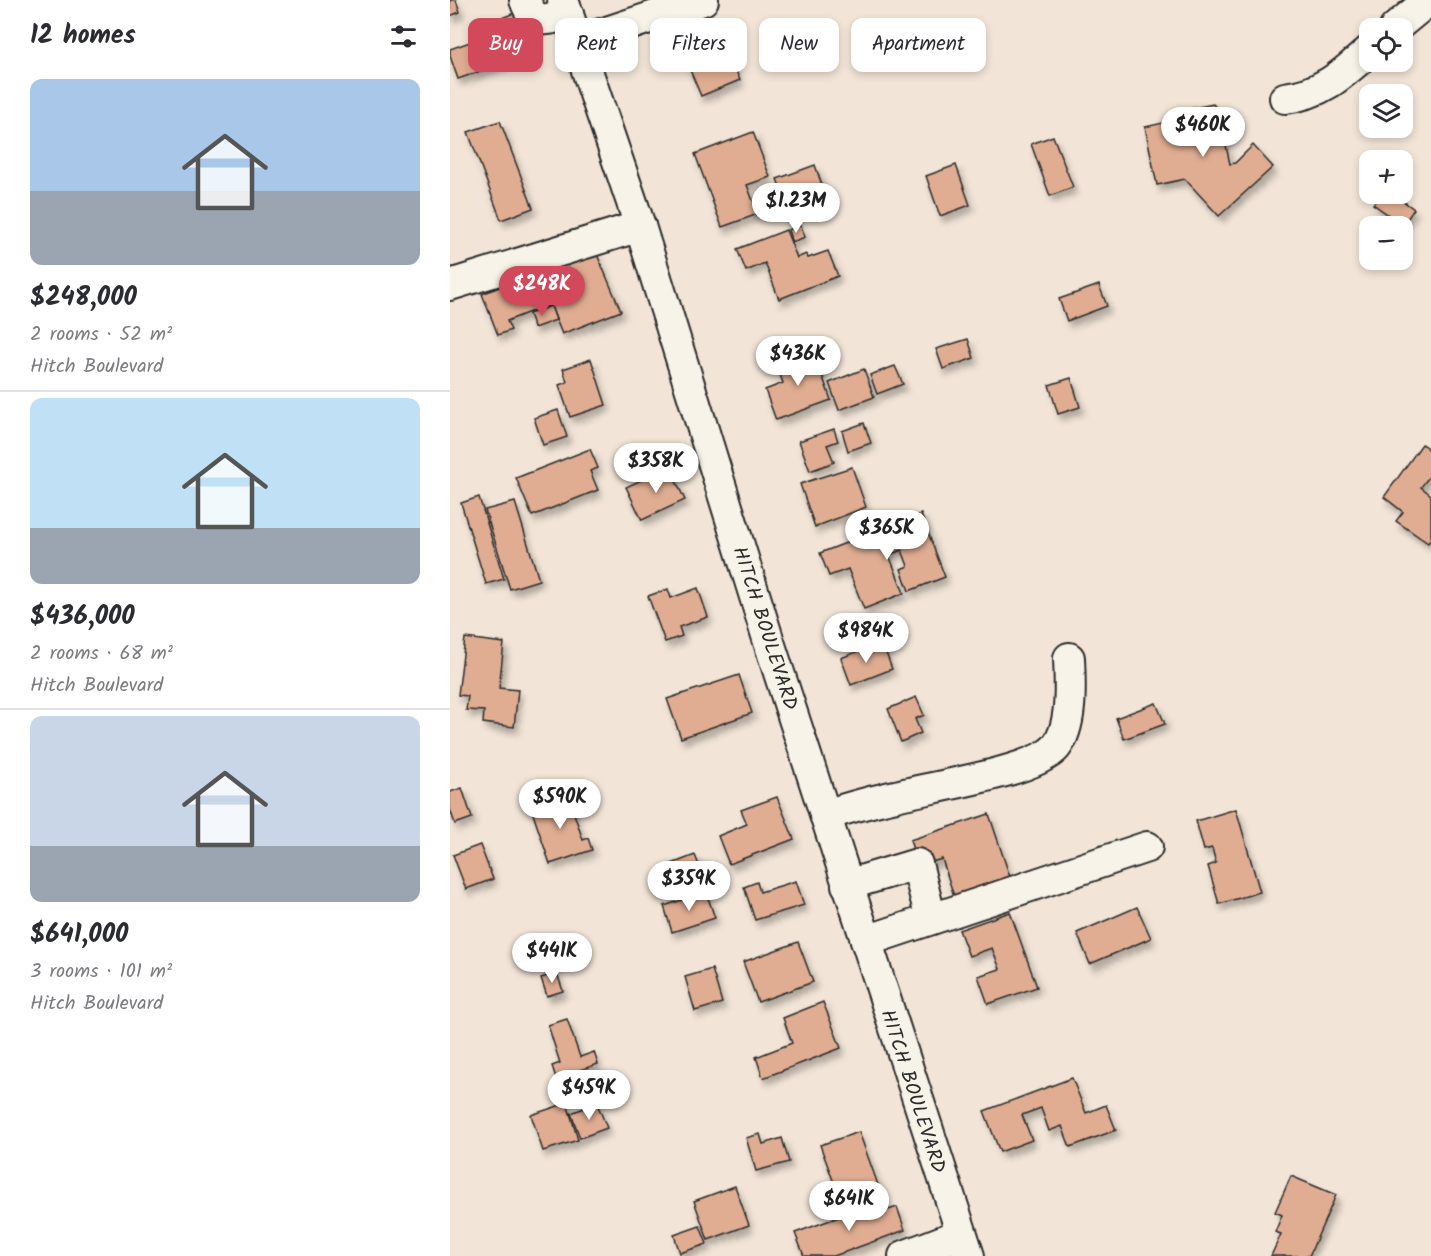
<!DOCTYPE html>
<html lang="en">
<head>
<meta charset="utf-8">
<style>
	body { margin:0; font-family:Kalam,sans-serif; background:#f7f7f7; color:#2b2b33; height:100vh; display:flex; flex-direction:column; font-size:22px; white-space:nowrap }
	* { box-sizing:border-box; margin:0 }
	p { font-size:20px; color:#7c7c81 }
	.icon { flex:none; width:33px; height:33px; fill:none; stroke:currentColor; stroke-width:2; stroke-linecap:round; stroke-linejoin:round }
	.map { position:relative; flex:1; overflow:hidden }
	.panel { display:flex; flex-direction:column; background:#fff; width:450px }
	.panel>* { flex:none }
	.banner { position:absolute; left:18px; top:18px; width:570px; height:54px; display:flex; gap:12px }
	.controls { position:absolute; left:909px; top:18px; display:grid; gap:12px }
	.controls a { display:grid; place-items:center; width:54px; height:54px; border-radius:12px; background:#fff; box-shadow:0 3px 9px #0003; font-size:30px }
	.price { position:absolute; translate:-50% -51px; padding:0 14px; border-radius:21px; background:#fff; color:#222; font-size:20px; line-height:39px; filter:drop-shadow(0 2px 3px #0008) }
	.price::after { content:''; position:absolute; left:50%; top:36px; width:18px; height:14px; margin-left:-9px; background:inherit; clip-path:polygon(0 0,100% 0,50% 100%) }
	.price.selected { background:#d1495b; color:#fff }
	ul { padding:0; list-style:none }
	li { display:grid; align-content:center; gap:12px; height:318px; padding:0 30px }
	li+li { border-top:2px solid #e1e1e2 }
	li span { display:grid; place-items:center; height:186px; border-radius:12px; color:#555 }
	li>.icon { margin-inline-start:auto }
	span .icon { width:108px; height:108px; fill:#fffc; stroke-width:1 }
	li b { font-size:26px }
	h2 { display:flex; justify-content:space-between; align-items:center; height:72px; padding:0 30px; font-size:26px }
	.pill { padding:0 21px; border-radius:12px; background:#fff; box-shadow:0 3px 9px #0003; font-size:21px; line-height:54px }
	.pill.selected { background:#d1495b; color:#fff }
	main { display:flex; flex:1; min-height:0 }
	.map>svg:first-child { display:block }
	.building { fill:#e0ad92; stroke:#2b2b2b; stroke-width:1.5; filter:url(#shadow) }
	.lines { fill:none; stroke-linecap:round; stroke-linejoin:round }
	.minor-casing { stroke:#2b2b2b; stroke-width:34 }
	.minor { stroke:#f7f3e8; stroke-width:30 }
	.labels { text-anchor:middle; stroke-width:4.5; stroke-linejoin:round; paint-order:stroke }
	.street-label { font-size:20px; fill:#2b2b2b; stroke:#f7f3e8 }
</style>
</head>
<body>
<main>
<section class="panel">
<h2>12 homes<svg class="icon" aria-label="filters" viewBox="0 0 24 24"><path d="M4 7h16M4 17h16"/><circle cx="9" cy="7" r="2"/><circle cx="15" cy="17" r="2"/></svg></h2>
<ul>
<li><span style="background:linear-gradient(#a9c7e8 60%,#9aa5b1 0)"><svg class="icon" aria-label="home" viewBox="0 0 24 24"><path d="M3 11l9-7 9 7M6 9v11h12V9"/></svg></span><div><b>$248,000</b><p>2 rooms · 52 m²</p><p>Hitch Boulevard</p></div></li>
<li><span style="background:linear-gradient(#bfe0f5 70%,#9aa5b1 0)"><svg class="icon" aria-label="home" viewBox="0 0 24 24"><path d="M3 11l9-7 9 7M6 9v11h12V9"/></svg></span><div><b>$436,000</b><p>2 rooms · 68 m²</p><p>Hitch Boulevard</p></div></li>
<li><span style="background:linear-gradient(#c9d6e8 70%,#9aa5b1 0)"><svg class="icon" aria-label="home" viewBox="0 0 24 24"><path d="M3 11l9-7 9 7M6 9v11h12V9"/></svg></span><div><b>$641,000</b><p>3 rooms · 101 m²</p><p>Hitch Boulevard</p></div></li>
</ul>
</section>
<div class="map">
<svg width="981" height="1256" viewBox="0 0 981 1256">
	<defs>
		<filter id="shadow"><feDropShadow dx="3.5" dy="6" stdDeviation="3" flood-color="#0004"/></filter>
	</defs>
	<rect width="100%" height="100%" fill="#f2e5d7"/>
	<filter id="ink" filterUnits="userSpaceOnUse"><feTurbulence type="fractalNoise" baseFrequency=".0167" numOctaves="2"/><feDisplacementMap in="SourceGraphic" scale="12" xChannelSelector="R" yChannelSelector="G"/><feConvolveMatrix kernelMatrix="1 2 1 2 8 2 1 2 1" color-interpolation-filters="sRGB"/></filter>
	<g filter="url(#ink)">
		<!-- building -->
		<g class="building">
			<path d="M 0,0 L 6,0 L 10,12 L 0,16 Z"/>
			<path d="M 67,12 L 81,53 L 8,79 L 0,56 L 0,49 L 48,32 L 44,21 Z"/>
			<path d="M 272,40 L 290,80 L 251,96 L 234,56 Z"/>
			<path d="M 763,104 L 768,110 L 780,164 L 785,163 L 803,145 L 823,167 L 769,216 L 735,179 L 707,185 L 695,127 L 740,117 L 738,109 Z"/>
			<path d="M 50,121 L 83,208 L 51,220 L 18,132 Z"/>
			<path d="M 303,132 L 320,177 L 297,185 L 308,214 L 272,227 L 245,154 Z"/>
			<path d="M 603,136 L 623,187 L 600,196 L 581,144 Z"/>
			<path d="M 365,165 L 373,188 L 336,202 L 327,179 Z"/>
			<path d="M 506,165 L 520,205 L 490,216 L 476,176 Z"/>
			<path d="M 931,194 L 943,194 L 964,209 L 953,225 L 923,204 Z"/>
			<path d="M 351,225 L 355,237 L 342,242 L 338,230 Z"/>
			<path d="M 336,230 L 347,258 L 356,254 L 358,258 L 378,251 L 388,276 L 329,299 L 315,263 L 296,271 L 287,249 Z"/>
			<path d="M 146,252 L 171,311 L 112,334 L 100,304 L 57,321 L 61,330 L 48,335 L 32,294 L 97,268 L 102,279 L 120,272 L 117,263 Z"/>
			<path d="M 649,285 L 657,306 L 617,321 L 609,299 Z"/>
			<path d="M 101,306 L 106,320 L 84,328 L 79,314 Z"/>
			<path d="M 518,339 L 524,358 L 493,369 L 486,349 Z"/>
			<path d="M 364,352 L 381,400 L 326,420 L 315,390 L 333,383 L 327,366 Z"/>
			<path d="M 141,359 L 156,405 L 120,417 L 109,385 L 117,382 L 113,369 Z"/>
			<path d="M 445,366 L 453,384 L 427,394 L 420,375 Z"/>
			<path d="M 414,369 L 424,397 L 389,410 L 379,383 Z"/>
			<path d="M 621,378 L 630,407 L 608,414 L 599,385 Z"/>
			<path d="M 108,410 L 117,437 L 93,445 L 84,418 Z"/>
			<path d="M 414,423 L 421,443 L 398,451 L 392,431 Z"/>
			<path d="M 384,429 L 388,441 L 377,445 L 384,462 L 360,471 L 349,441 Z"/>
			<path d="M 972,444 L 981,451 L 981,474 L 971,487 L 981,495 L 981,539 L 978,543 L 946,521 L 953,512 L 934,497 Z"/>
			<path d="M 140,449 L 148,468 L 140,471 L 148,490 L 82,516 L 66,478 Z"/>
			<path d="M 219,467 L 235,500 L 192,520 L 176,487 Z"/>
			<path d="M 402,467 L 416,507 L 365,527 L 350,484 Z"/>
			<path d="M 29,497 L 54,579 L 36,584 L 11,503 Z"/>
			<path d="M 65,502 L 89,580 L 60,589 L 35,510 Z"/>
			<path d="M 471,514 L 495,577 L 459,591 L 451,569 L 458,566 L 452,550 L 439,555 L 454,593 L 414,609 L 398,569 L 379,576 L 370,553 Z"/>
			<path d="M 248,588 L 258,617 L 229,627 L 232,636 L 215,642 L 198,596 L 218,589 L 221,598 Z"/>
			<path d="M 15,638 L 54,643 L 49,688 L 68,690 L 64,727 L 33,723 L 34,711 L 16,710 L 18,696 L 8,695 Z"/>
			<path d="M 432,642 L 442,669 L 401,685 L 391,658 Z"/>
			<path d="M 289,675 L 302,713 L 231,738 L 217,699 Z"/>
			<path d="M 466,697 L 474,715 L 465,719 L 471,733 L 451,742 L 438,709 Z"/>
			<path d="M 706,703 L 715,724 L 674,739 L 666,718 Z"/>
			<path d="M 12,788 L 22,818 L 5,824 L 0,809 L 0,792 Z"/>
			<path d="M 118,796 L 133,840 L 138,838 L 142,850 L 100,864 L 81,808 Z"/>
			<path d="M 327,797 L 344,839 L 279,864 L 268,836 L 297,824 L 291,810 Z"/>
			<path d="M 786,809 L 810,892 L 769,904 L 758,866 L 766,863 L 762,848 L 754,850 L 746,821 Z"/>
			<path d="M 539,814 L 560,877 L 504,896 L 492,859 L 468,866 L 460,840 Z"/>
			<path d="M 30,845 L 43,879 L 16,889 L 3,855 Z"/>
			<path d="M 245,855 L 257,886 L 231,896 L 219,865 Z"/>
			<path d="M 346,881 L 354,905 L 305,920 L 294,887 L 307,882 L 310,892 Z"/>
			<path d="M 256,892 L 265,918 L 222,932 L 214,906 Z"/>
			<path d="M 687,907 L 701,938 L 640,964 L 627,933 Z"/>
			<path d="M 560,912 L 587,987 L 538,1004 L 528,976 L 550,969 L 542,948 L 519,956 L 509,930 Z"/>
			<path d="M 348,942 L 363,982 L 308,1002 L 293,962 Z"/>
			<path d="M 262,969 L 272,1003 L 245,1011 L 235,977 Z"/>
			<path d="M 107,973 L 113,991 L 97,996 L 91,978 Z"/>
			<path d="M 373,1002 L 391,1048 L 313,1078 L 306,1057 L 342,1043 L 333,1018 Z"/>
			<path d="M 117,1019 L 130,1057 L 144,1052 L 148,1064 L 106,1078 L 102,1066 L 110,1063 L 98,1025 Z"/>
			<path d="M 622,1078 L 636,1113 L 656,1105 L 666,1130 L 620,1147 L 612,1126 L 599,1131 L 591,1108 L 572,1115 L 582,1140 L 550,1152 L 534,1111 Z"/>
			<path d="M 117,1103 L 128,1140 L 93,1151 L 81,1115 Z"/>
			<path d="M 147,1103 L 157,1128 L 130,1138 L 121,1113 Z"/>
			<path d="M 409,1132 L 431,1193 L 406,1202 L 401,1186 L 387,1191 L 370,1145 Z"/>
			<path d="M 310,1134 L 313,1144 L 332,1138 L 339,1162 L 306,1171 L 296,1138 Z"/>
			<path d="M 841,1176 L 886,1195 L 859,1256 L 821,1256 L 831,1234 L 825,1232 L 832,1215 L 825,1212 Z"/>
			<path d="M 285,1186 L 299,1225 L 258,1240 L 244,1201 Z"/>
			<path d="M 421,1205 L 424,1215 L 447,1207 L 455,1230 L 384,1256 L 354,1256 L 345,1233 Z"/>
			<path d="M 250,1226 L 257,1244 L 230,1253 L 224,1235 Z"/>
		</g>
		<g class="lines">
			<defs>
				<g id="minor">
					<path d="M 75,0 C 84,26 96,20 118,14"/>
					<path d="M 113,0 L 190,226 L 319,642 L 519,1256"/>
					<path d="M 945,28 L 979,0"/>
					<path d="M 127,42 L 253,0"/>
					<path d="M 835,98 C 872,94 893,74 920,50"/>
					<path d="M 0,285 L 190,226"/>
					<path d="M 375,815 C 398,808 422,801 446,796 C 480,787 585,772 606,747 C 623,726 620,682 619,658"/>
					<path d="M 397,885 L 467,864 L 481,919"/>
					<path d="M 416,941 L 697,847"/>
					<path d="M 454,1256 L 511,1234"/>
				</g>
			</defs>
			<!-- minor casing -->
			<use href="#minor" class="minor-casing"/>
			<!-- minor -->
			<use href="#minor" class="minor"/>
		</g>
	</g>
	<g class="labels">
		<!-- street labels -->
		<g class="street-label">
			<text transform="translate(316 628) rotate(72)" y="7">HITCH BOULEVARD</text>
			<text transform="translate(464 1091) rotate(72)" y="7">HITCH BOULEVARD</text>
		</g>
	</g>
</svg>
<div class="controls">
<a><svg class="icon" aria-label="locate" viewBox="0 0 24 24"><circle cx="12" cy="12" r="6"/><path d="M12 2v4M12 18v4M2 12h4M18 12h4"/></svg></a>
<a><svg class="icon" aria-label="layers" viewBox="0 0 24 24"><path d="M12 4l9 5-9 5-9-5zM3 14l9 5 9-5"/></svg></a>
<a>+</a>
<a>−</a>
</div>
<b class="price" style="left:753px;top:158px">$460K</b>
<b class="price" style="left:346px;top:234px">$1.23M</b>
<b class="price selected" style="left:92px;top:317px">$248K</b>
<b class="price" style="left:348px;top:387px">$436K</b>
<b class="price" style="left:206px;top:494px">$358K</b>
<b class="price" style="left:437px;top:561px">$365K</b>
<b class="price" style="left:416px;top:664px">$984K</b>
<b class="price" style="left:110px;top:830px">$590K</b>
<b class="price" style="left:239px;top:912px">$359K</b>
<b class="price" style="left:102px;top:984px">$441K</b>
<b class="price" style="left:139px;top:1121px">$459K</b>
<b class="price" style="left:399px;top:1232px">$641K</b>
<div class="banner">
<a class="pill selected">Buy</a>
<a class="pill">Rent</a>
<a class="pill">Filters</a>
<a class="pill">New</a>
<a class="pill">Apartment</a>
</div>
</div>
</main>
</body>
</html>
